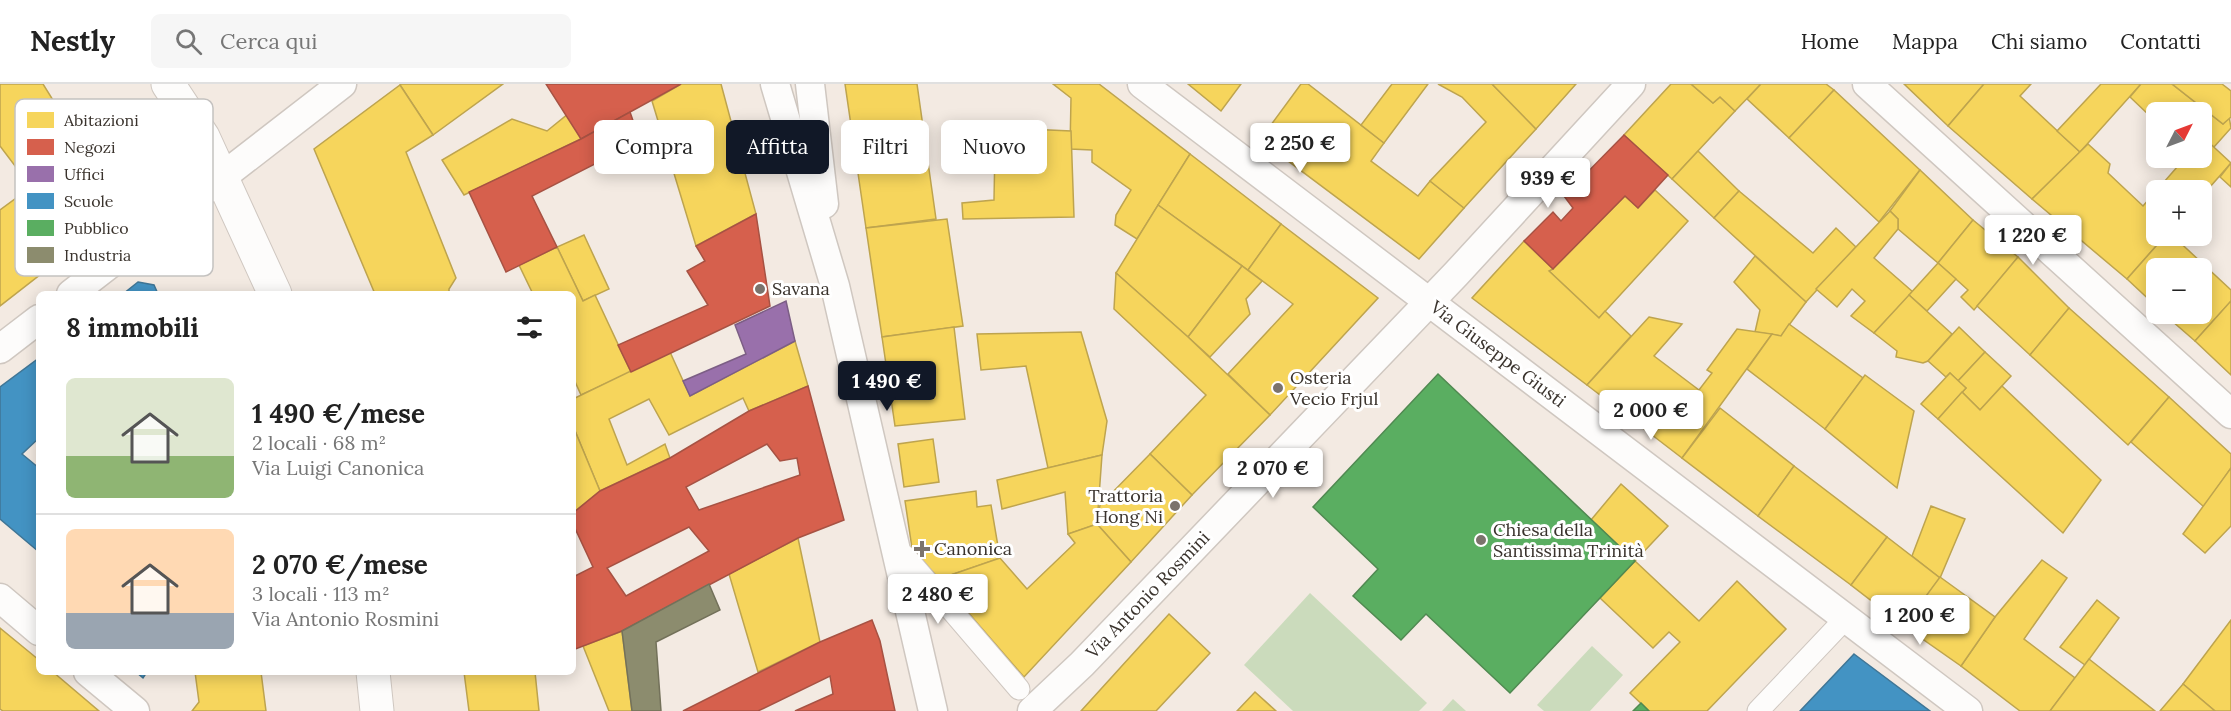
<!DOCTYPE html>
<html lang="it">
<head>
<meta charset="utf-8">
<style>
	body { margin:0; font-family:Lora,serif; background:#f6f6f6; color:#222; height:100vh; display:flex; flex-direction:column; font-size:22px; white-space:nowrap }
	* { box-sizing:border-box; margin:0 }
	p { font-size:20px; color:#767676 }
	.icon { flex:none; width:33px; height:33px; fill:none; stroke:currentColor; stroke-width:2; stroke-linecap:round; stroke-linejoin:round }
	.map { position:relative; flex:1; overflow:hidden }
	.drawer { position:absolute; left:36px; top:207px; width:540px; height:384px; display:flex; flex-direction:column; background:#fff; border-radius:9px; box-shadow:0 3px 15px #0003 }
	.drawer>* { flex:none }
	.banner { position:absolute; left:594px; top:36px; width:570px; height:54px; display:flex; gap:12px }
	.needle { width:39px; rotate:48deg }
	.fabs { position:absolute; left:2146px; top:18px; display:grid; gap:12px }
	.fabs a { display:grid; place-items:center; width:66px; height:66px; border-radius:9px; background:#fff; box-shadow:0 3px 15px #0003; font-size:30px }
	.price { position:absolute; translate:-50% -51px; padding:0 14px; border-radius:6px; background:#fff; color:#222; font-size:20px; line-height:39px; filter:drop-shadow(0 2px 3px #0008) }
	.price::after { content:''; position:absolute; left:50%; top:36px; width:18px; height:14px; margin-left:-9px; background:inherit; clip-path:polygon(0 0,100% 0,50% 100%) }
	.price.on { background:#111827; color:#fff }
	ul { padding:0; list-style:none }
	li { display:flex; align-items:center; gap:18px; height:150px; padding:0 30px }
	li+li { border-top:2px solid #e0e0e0 }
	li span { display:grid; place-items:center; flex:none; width:168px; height:120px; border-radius:9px; color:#555 }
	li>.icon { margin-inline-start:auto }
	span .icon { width:72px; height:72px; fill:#fffc; stroke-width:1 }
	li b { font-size:26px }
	h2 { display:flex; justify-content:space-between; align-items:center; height:72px; padding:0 30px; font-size:26px }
	.tag { padding:0 21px; border-radius:9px; background:#fff; box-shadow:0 3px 15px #0003; font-size:21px; line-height:54px }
	.tag.on { background:#111827; color:#fff }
	header { display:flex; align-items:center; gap:36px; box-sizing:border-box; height:84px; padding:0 30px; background:#fff; border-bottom:2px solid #e0e0e0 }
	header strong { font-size:28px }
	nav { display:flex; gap:33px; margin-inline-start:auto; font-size:21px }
	.search { width:420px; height:54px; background:#f6f6f6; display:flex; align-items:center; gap:15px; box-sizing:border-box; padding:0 21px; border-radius:9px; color:#767676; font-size:22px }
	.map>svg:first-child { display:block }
	.green { fill:#cbdbbc }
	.homes { fill:#f6d55c; stroke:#bea44e; stroke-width:1.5 }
	.shops { fill:#d6604d; stroke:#a75243; stroke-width:1.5; fill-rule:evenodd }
	.offices { fill:#9970ab; stroke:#7c5e85; stroke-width:1.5 }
	.schools { fill:#4393c3; stroke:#407696; stroke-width:1.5 }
	.public { fill:#5aae61; stroke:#508951; stroke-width:1.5 }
	.industry { fill:#8c8c6e; stroke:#73715a; stroke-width:1.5 }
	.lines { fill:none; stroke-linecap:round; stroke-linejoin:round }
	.pedestrian-casing { stroke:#cfc7c0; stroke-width:23 }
	.minor-casing { stroke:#cfc7c0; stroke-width:31 }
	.secondary-casing { stroke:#cfc7c0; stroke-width:35 }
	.pedestrian { stroke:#fdfcfb; stroke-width:21 }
	.minor { stroke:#fdfcfb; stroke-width:28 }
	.secondary { stroke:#fdfcfb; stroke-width:33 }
	.poi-dot { fill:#7b736c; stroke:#fff; stroke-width:2 }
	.labels { text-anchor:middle; stroke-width:6; stroke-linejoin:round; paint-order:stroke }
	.poi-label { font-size:18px; fill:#3a332d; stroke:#fff; text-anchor:start }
	.street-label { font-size:18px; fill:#3a332d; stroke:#fff }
	.key { fill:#fff; stroke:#c4c2c0; stroke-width:1.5 }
	.key-label { font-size:16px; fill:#3a332d }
</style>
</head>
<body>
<header>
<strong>Nestly</strong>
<div class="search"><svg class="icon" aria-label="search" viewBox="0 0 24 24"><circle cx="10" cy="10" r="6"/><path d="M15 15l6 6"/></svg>Cerca qui</div>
<nav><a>Home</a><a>Mappa</a><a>Chi siamo</a><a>Contatti</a></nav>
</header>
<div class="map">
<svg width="2231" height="627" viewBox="0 0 2231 627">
	<rect width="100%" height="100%" fill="#f3eae2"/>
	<!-- green -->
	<g class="green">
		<path d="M 1310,509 L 1427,619 L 1419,627 L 1293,627 L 1244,581 Z"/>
		<path d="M 1592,562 L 1623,591 L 1590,627 L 1544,627 L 1537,621 Z"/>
		<path d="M 1453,615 L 1466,627 L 1442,627 Z"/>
	</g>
	<!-- homes -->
	<g class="homes">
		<path d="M 0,0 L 43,0 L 122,127 L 0,222 L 0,126 L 31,103 L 0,62 Z"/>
		<path d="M 401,0 L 503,0 L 433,51 L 400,1 Z"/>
		<path d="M 681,0 L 721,0 L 756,130 L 696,162 L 652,17 Z"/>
		<path d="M 845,0 L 917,0 L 936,135 L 866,144 Z"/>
		<path d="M 1053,0 L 1099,0 L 1190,70 L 1137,155 L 1115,141 L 1116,131 L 1131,106 L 1092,78 L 1092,66 L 1070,65 L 1071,14 Z"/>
		<path d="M 1188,0 L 1241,0 L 1221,27 Z"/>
		<path d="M 1301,0 L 1308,0 L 1384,59 L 1371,77 L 1418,112 L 1430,97 L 1464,124 L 1419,175 L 1260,56 Z"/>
		<path d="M 1392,0 L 1428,0 L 1384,59 L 1361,41 Z"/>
		<path d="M 1438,0 L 1492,0 L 1536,45 L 1464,124 L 1430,97 L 1486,38 L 1462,13 Z"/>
		<path d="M 1492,0 L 1576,0 L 1536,45 Z"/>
		<path d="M 1671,0 L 1691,0 L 1713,19 L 1720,13 L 1735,27 L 1672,95 L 1624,51 Z"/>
		<path d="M 1691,0 L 1761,0 L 1735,27 L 1720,13 L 1713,19 Z"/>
		<path d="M 1761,0 L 1826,0 L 1834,6 L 1789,54 L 1747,15 Z"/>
		<path d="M 1904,0 L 1984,0 L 1948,42 Z"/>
		<path d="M 1984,0 L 2031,0 L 2020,12 L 2080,68 L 2032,115 L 1948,42 Z"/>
		<path d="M 2101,0 L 2141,0 L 2080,68 L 2057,47 Z"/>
		<path d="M 2141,0 L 2172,0 L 2223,40 L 2229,32 L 2231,44 L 2214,63 L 2202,54 L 2202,28 L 2157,27 L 2151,33 L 2130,13 Z"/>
		<path d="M 2172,0 L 2222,0 L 2231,7 L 2231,33 L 2223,40 Z"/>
		<path d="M 400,1 L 433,51 L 406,68 L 456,194 L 449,205 L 449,210 L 375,210 L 314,65 Z"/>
		<path d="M 1834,6 L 1920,86 L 1879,138 L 1789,54 Z"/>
		<path d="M 568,30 L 581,55 L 464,111 L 442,76 L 512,35 L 547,47 Z"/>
		<path d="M 957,42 L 1071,47 L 1074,133 L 963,135 L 962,119 L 994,116 L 995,62 L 958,61 Z"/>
		<path d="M 2203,53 L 2231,79 L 2202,112 L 2202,106 L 2157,106 L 2157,152 L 2165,152 L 2127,195 L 2032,115 L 2088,60 L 2110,80 L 2108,89 L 2143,122 L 2185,74 L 2202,74 Z"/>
		<path d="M 1698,67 L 1739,107 L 1714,134 L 1672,95 Z"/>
		<path d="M 1190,70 L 1281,140 L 1248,186 L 1158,121 Z"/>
		<path d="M 2231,79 L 2231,103 L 2220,93 Z"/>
		<path d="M 1920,86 L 1973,136 L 1938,179 L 1898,145 L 1898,135 L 1890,127 Z"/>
		<path d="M 1655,106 L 1688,137 L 1599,234 L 1549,187 L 1625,112 L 1638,124 Z"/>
		<path d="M 1739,107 L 1813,169 L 1836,144 L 1856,163 L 1806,218 L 1714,134 Z"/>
		<path d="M 1158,121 L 1242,182 L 1188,253 L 1116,189 Z"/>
		<path d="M 1890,127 L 1898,135 L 1898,145 L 1874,174 L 1913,208 L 1874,249 L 1851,232 L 1865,217 L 1852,205 L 1837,223 L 1816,205 Z"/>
		<path d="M 947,135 L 963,242 L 882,253 L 866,144 Z"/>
		<path d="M 1973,136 L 2018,173 L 1974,226 L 1961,213 L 1968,206 L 1938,179 Z"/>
		<path d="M 1281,140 L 1378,214 L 1270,331 L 1228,290 L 1293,220 L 1248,186 Z"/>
		<path d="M 584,151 L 609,205 L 583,217 L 557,163 Z"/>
		<path d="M 2165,152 L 2173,152 L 2231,206 L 2231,217 L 2195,257 L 2164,230 L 2202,230 L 2202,184 L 2157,184 L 2157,223 L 2127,195 Z"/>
		<path d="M 1524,157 L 1553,185 L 1549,187 L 1599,234 L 1605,227 L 1631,252 L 1587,301 L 1472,214 Z"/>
		<path d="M 557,163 L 583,217 L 595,211 L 631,288 L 581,311 L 573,293 L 573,210 L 533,210 L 519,181 Z"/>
		<path d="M 1755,172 L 1806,218 L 1781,252 L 1755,248 L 1760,226 L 1734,198 Z"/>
		<path d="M 2018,173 L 2069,224 L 2030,271 L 1977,222 Z"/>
		<path d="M 1938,179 L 1956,195 L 1927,227 L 1909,211 Z"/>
		<path d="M 1242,182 L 1262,197 L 1246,215 L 1250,230 L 1210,273 L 1188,253 Z"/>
		<path d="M 1116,189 L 1188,253 L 1270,331 L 1192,411 L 1150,370 L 1206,311 L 1114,225 Z"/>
		<path d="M 1909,211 L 1952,250 L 1928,277 L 1923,279 L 1896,273 L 1897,267 L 1874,249 Z"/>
		<path d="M 2231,217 L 2231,291 L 2195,257 Z"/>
		<path d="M 2069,224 L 2169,313 L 2128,361 L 2030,271 Z"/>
		<path d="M 1649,233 L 1682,240 L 1654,272 L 1699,306 L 1712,289 L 1707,286 L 1737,245 L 1772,250 L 1682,374 L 1587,301 Z"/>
		<path d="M 1789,240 L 1863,294 L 1825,345 L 1747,285 L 1772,250 L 1781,252 Z"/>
		<path d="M 954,243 L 965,335 L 895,342 L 882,253 Z"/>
		<path d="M 1959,243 L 1985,268 L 1958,297 L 1950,289 L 1946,293 L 1928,277 Z"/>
		<path d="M 1081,248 L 1107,337 L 1102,371 L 1048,384 L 1026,282 L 981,286 L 977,250 Z"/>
		<path d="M 795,257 L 808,302 L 749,327 L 743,314 L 669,351 L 649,315 L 609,335 L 627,381 L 665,360 L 670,374 L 600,407 L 573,342 L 573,315 L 670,268 L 690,312 Z"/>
		<path d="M 1985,268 L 2011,292 L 1980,326 L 1962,308 L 1966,304 L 1958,297 Z"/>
		<path d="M 1950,289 L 1966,304 L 1938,335 L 1921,320 Z"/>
		<path d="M 1865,291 L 1914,327 L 1897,404 L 1825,345 Z"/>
		<path d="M 2002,302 L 2101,396 L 2063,449 L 1938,335 L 1962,308 L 1980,326 Z"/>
		<path d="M 2169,313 L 2231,370 L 2231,384 L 2204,423 L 2131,358 Z"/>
		<path d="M 1720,324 L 1794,382 L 1758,432 L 1682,374 Z"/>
		<path d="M 573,342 L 600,407 L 573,429 Z"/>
		<path d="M 933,355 L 939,398 L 904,403 L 898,360 Z"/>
		<path d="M 1150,370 L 1192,411 L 1131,478 L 1097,440 L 1100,421 Z"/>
		<path d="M 1102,371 L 1097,440 L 1068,450 L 1065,408 L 1002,425 L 997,396 Z"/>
		<path d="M 1794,382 L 1887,453 L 1851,501 L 1758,432 Z"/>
		<path d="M 2231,384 L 2231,442 L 2205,469 L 2183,450 Z"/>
		<path d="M 1621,400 L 1668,442 L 1635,477 L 1591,436 Z"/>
		<path d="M 976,407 L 977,423 L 991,421 L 1000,474 L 939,495 L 912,464 L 905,417 Z"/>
		<path d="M 1931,422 L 1965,435 L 1940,494 L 1912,472 Z"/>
		<path d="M 1097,440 L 1131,478 L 1024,593 L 939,495 L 1000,474 L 1027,505 L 1075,459 L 1068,450 Z"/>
		<path d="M 1887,453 L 1940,494 L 1904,542 L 1851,501 Z"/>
		<path d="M 798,454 L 820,558 L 758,588 L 729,490 Z"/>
		<path d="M 2042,476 L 2067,494 L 2024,555 L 2075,594 L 2050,627 L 2020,627 L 1961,582 L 1995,533 Z"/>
		<path d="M 1635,477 L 1699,537 L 1737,497 L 1786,545 L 1707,627 L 1649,627 L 1630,609 L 1680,558 L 1669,548 L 1653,564 L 1600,514 Z"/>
		<path d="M 1940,493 L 1995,533 L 1961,582 L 1904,542 Z"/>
		<path d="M 2097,516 L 2119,534 L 2085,581 L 2060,563 Z"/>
		<path d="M 1169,530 L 1210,569 L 1156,627 L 1081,627 Z"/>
		<path d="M 2231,536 L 2231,627 L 2215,627 L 2183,600 Z"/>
		<path d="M 0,544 L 39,576 L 39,588 L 53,588 L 99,627 L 3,627 L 0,625 Z"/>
		<path d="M 622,547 L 632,627 L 609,627 L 583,562 Z"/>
		<path d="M 2089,575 L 2155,627 L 2050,627 Z"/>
		<path d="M 195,588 L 261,588 L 266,627 L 192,627 L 199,618 Z"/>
		<path d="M 464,588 L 535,588 L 539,627 L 469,627 Z"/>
		<path d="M 2183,600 L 2215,627 L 2160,627 Z"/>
		<path d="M 1255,608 L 1276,627 L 1237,627 Z"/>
	</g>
	<!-- shops -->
	<g class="shops">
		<path d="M 546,0 L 681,0 L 581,55 Z"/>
		<path d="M 630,28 L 640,57 L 532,112 L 557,163 L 506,188 L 469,108 L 581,55 Z"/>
		<path d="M 1624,51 L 1668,91 L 1638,124 L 1625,112 L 1553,185 L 1524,157 L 1553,128 L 1561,137 L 1573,124 L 1564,112 Z"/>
		<path d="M 756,130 L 770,222 L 631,288 L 618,261 L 708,221 L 687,187 L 705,177 L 696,162 Z"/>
		<path d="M 808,302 L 844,436 L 798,454 L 622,547 L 573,566 L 573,493 L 593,483 L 573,440 L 573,429 L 600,407 L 670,374 L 749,327 ZM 767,360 L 780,377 L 797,374 L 800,391 L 699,426 L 686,403 ZM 689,443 L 709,467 L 626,512 L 607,484 Z"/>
		<path d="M 872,536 L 880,557 L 895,627 L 795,627 L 833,610 L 830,592 L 758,627 L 683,627 L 820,558 Z"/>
	</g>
	<!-- offices -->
	<path class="offices" d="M 786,217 L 795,257 L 690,312 L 683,297 L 746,270 L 735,241 Z"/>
	<!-- schools -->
	<g class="schools">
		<path d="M 138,198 L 154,201 L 158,210 L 123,210 Z"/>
		<path d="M 39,274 L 39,354 L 22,370 L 39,384 L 39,468 L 0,435 L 0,303 Z"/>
		<path d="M 1854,570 L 1930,627 L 1800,627 Z"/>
		<path d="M 136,588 L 147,588 L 143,594 Z"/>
	</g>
	<!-- public -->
	<g class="public">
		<path d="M 1438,290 L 1635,477 L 1510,609 L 1426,530 L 1401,556 L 1353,512 L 1378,485 L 1313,423 Z"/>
		<path d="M 1641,619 L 1649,627 L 1633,627 Z"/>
	</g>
	<!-- industry -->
	<path class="industry" d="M 709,500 L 720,526 L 656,558 L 661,627 L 632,627 L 622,547 Z"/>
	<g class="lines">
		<defs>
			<g id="pedestrian">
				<path d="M 905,472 L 1019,605"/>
				<path d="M 1758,627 L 1845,535"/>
			</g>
			<g id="minor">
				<path d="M 775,0 L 835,202 L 933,627"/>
				<path d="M 810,0 L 824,120"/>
				<path d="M 1142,0 L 1968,627"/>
				<path d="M 1867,0 L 2231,330"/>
				<path d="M 71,210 L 342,0"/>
				<path d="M 0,265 L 39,235"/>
				<path d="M 0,514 L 39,547"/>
				<path d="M 88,588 L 135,627"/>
				<path d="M 1032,627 L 1082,580 L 1456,190 L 1631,0"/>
			</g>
			<g id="secondary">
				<path d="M 168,0 L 203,53 L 275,210"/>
				<path d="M 373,588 L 377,627"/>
			</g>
		</defs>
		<!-- pedestrian casing -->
		<use href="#pedestrian" class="pedestrian-casing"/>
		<!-- minor casing -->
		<use href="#minor" class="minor-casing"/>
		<!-- secondary casing -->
		<use href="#secondary" class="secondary-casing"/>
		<!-- pedestrian -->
		<use href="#pedestrian" class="pedestrian"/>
		<!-- minor -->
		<use href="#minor" class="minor"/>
		<!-- secondary -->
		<use href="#secondary" class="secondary"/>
	</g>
	<!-- markers -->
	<g class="poi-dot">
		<circle cx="760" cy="205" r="6"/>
		<circle cx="1278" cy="304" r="6"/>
		<circle cx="1175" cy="422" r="6"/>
		<circle cx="1481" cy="456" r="6"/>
		<path d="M919 456h6v6h6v6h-6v6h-6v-6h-6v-6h6z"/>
	</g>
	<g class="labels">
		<!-- poi labels -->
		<g class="poi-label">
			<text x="772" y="211">Savana</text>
			<text x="1290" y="300">Osteria<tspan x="1290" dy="21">Vecio Frjul</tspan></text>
			<text x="1163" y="418" text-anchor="end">Trattoria<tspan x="1163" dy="21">Hong Ni</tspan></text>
			<text x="1493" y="452">Chiesa della<tspan x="1493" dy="21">Santissima Trinità</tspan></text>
			<text x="934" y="471">Canonica</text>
		</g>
		<!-- street labels -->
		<g class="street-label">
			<text transform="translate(1498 270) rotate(37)" y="6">Via Giuseppe Giusti</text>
			<text transform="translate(1148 511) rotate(-46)" y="6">Via Antonio Rosmini</text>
		</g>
	</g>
	<!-- legend -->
	<rect x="15" y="15" width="198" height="177" rx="9" class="key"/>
	<rect x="27" y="28" width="27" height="16" fill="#f6d55c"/>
	<rect x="27" y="55" width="27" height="16" fill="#d6604d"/>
	<rect x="27" y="82" width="27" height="16" fill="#9970ab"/>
	<rect x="27" y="109" width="27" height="16" fill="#4393c3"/>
	<rect x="27" y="136" width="27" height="16" fill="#5aae61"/>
	<rect x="27" y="163" width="27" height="16" fill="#8c8c6e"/>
	<g class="key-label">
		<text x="64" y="42">Abitazioni</text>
		<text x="64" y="69">Negozi</text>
		<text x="64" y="96">Uffici</text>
		<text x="64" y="123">Scuole</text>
		<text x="64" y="150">Pubblico</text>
		<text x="64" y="177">Industria</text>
	</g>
</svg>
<div class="fabs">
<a><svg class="needle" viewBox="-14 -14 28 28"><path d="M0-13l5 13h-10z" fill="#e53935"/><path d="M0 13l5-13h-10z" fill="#767676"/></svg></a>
<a>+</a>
<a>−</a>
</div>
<b class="price" style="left:1300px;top:90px">2 250 €</b>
<b class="price" style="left:1548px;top:125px">939 €</b>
<b class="price" style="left:2033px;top:182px">1 220 €</b>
<b class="price on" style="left:887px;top:328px">1 490 €</b>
<b class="price" style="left:1651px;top:357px">2 000 €</b>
<b class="price" style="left:1273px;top:415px">2 070 €</b>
<b class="price" style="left:938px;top:541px">2 480 €</b>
<b class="price" style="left:1920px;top:562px">1 200 €</b>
<div class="banner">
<a class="tag">Compra</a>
<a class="tag on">Affitta</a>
<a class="tag">Filtri</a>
<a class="tag">Nuovo</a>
</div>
<section class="drawer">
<h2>8 immobili<svg class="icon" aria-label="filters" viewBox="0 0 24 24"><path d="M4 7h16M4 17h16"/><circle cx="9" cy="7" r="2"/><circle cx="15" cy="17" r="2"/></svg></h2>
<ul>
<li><span style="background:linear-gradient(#dfe7d0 65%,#8fb573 0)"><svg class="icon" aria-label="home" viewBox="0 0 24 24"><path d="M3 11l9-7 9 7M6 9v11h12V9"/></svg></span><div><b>1 490 €/mese</b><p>2 locali · 68 m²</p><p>Via Luigi Canonica</p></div></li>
<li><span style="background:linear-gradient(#ffd9b3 70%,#9aa5b1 0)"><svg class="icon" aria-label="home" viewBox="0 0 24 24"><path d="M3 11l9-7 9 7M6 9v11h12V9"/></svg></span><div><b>2 070 €/mese</b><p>3 locali · 113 m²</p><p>Via Antonio Rosmini</p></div></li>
</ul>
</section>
</div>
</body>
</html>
